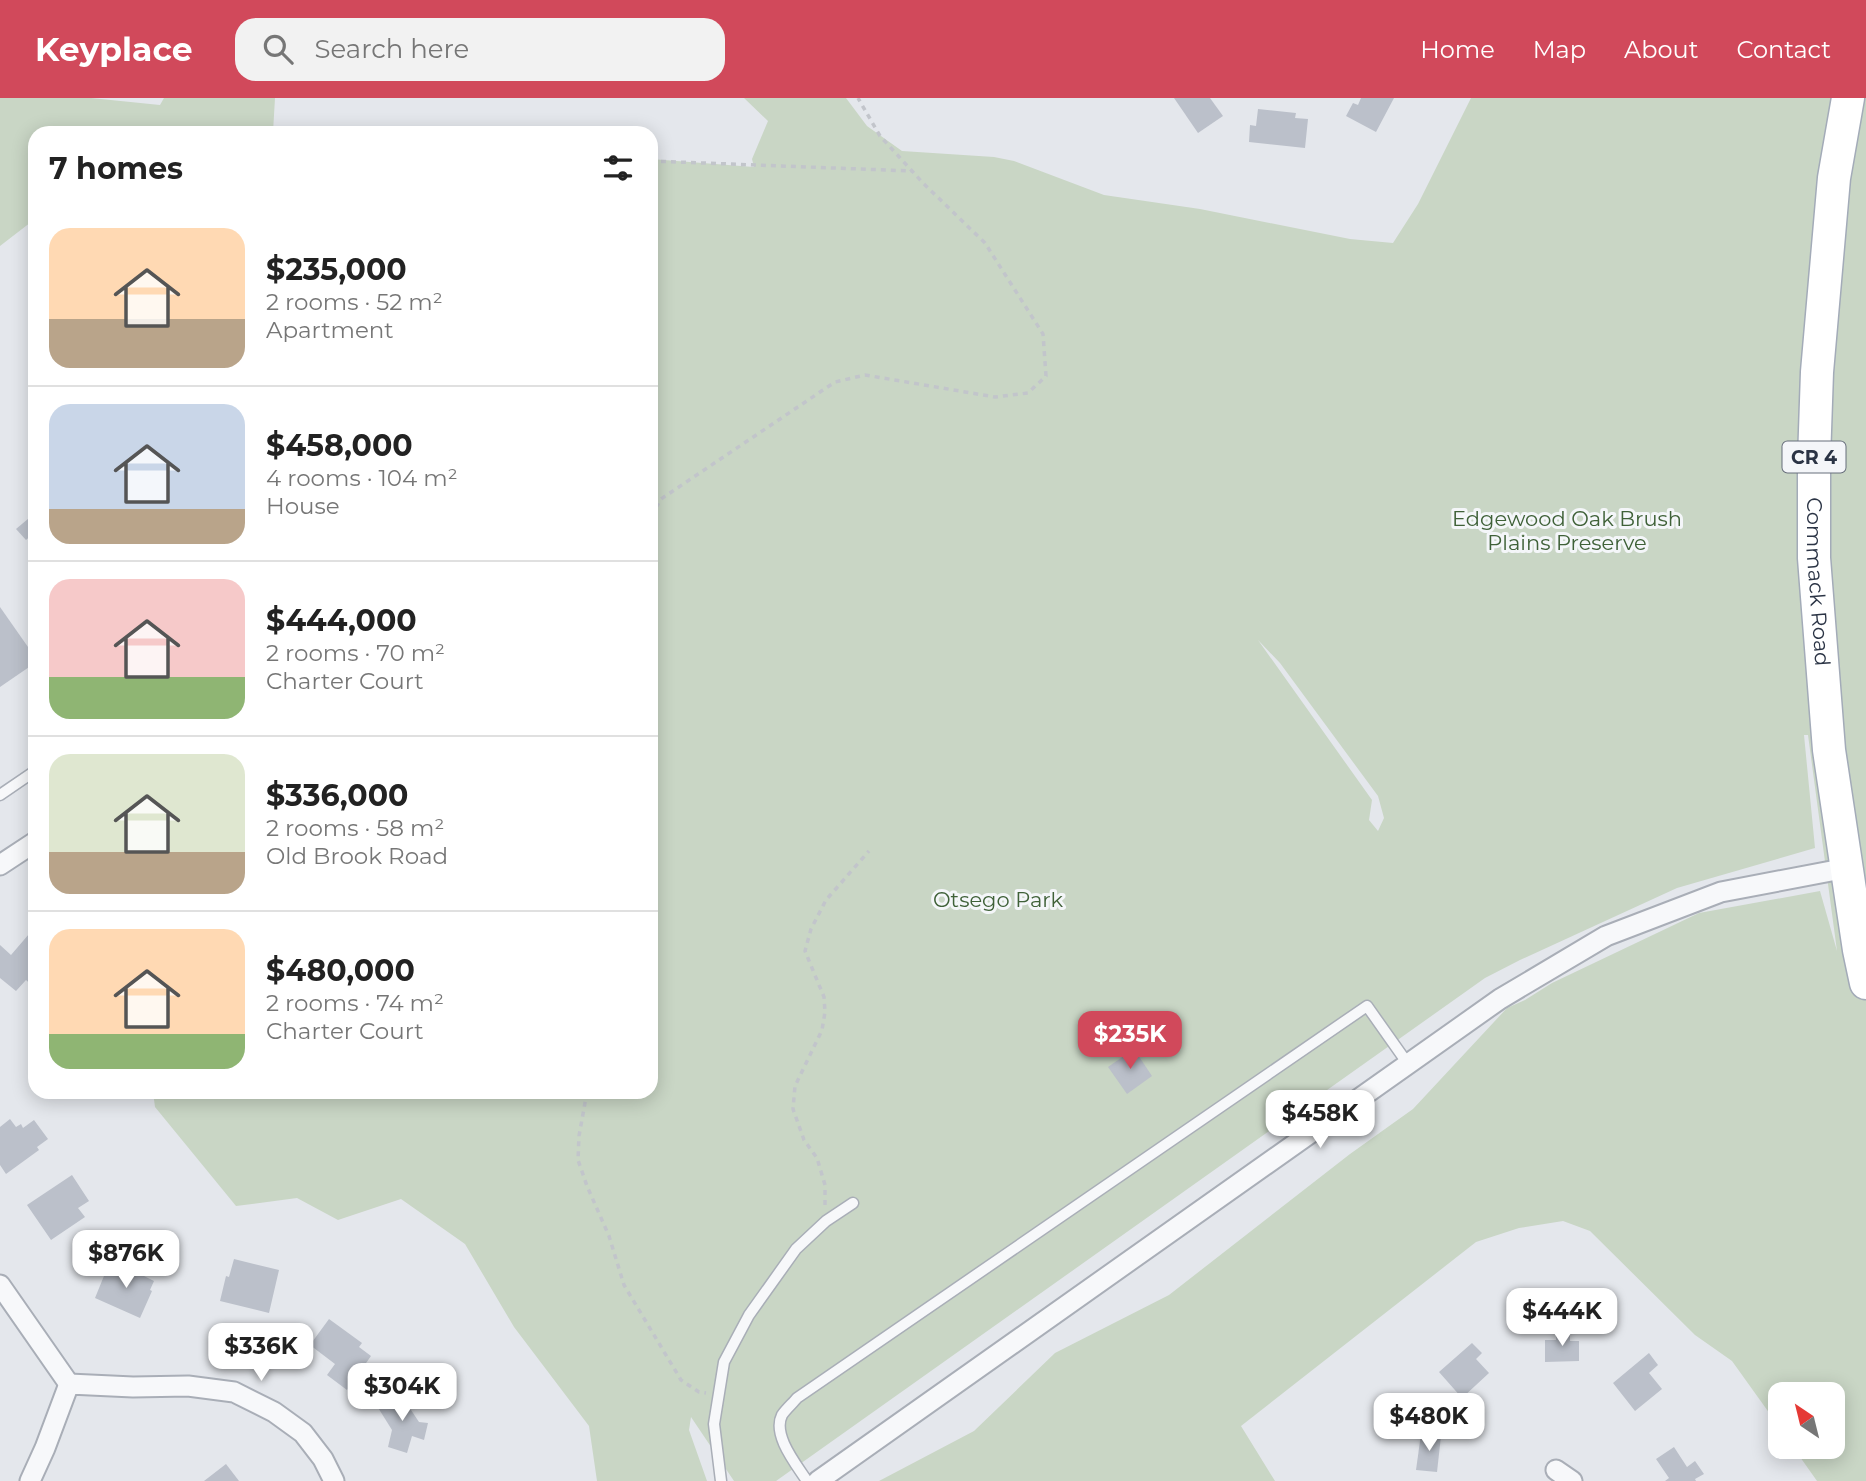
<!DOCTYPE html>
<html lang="en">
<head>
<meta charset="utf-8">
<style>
	body { margin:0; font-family:Montserrat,sans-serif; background:#f2f2f2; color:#222; height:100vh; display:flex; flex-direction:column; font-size:26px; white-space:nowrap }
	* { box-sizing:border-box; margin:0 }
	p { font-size:23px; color:#767676 }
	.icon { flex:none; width:38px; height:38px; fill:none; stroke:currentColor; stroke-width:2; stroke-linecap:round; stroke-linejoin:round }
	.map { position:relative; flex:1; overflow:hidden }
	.sheet { position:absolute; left:28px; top:28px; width:630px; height:973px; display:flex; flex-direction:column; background:#fff; border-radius:21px; box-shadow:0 4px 18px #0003 }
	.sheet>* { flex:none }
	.needle { width:46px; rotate:325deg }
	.fabs { position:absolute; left:1768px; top:1284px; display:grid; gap:14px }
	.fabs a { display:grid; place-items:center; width:77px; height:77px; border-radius:14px; background:#fff; box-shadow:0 4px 18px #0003; font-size:35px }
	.price { position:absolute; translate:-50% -60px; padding:0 16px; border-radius:14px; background:#fff; color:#222; font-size:23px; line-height:46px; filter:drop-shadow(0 2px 4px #0008) }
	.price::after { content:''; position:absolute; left:50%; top:42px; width:21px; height:16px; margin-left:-10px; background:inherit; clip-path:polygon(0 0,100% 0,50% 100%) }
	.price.current { background:#d1495b; color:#fff }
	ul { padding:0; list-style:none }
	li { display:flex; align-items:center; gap:21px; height:175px; padding:0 21px }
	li+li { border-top:2px solid #e0e0e0 }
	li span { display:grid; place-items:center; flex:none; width:196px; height:140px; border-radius:21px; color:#555 }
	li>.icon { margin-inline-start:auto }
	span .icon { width:84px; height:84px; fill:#fffc; stroke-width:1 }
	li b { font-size:30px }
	h2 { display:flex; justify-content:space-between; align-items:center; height:84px; padding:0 21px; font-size:30px }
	header { display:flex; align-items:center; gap:42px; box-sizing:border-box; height:98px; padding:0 35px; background:#d1495b; color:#fff }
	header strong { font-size:33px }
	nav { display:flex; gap:38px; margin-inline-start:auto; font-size:24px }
	.search { width:490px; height:63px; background:#f2f2f2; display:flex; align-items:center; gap:18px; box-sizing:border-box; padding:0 24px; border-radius:21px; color:#767676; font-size:26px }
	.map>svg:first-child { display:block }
	.green { fill:#c9d6c5; fill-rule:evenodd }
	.building { fill:#bbc0ca }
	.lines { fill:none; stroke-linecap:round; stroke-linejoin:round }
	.lane-casing { stroke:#a9aeb7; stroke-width:13 }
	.street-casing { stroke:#a9aeb7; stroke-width:23 }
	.primary-casing { stroke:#a3abb8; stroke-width:35 }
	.path { stroke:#c2c5cb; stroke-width:3.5; stroke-dasharray:5 5; stroke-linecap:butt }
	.lane { stroke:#f7f8fa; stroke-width:10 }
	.street { stroke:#f7f8fa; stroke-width:19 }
	.primary { stroke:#fff; stroke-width:32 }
	.labels { text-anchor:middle; stroke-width:6; stroke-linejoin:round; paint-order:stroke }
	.shield { fill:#f4f6f9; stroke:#676e7b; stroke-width:2 }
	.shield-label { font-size:19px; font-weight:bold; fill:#2b3445 }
	.park-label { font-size:21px; fill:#3f6138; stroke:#f4f6f9 }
	.street-label { font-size:21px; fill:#2b3445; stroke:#f4f6f9 }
</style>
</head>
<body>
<header>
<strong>Keyplace</strong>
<div class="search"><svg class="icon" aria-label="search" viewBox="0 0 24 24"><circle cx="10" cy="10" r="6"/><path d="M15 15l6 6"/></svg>Search here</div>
<nav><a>Home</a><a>Map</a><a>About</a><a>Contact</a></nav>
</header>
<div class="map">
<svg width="1866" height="1383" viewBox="0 0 1866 1383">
	<rect width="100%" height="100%" fill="#e4e7ec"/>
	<!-- green -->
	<g class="green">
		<path d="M 0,0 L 91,0 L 160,7 L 164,0 L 275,0 L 273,34 L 284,35 L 35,35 L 35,121 L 0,148 Z"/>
		<path d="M 744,0 L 846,0 L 867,28 L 902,53 L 994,59 L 1014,63 L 1104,97 L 1200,111 L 1350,141 L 1393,145 L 1418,106 L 1471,0 L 1866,0 L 1866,1383 L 1817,1383 L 1793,1349 L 1832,1349 L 1832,1297 L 1780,1297 L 1780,1330 L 1732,1263 L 1695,1237 L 1590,1133 L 1563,1123 L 1519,1130 L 1476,1144 L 1241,1328 L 1275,1383 L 879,1383 L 974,1333 L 1055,1255 L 1169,1197 L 1350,1056 L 1413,1011 L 1507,910 L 1525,902 L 1552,885 L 1699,815 L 1820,793 L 1837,853 L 1808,637 L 1804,637 L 1815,750 L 1677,790 L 1520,862 L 1485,880 L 776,1383 L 734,1383 L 691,1319 L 689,1332 L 707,1383 L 597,1383 L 589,1328 L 514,1229 L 465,1146 L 401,1101 L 338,1122 L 297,1100 L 236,1108 L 155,1009 L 153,994 L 651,994 L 651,61 L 754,69 L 752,61 L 768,23 ZM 1258,542 L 1280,565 L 1378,698 L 1384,720 L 1378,733 L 1369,722 L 1372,702 Z"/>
	</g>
	<!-- building -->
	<g class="building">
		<path d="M 1174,0 L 1210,0 L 1223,18 L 1198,35 Z"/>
		<path d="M 1361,0 L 1394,0 L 1376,34 L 1346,18 L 1353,5 L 1358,7 Z"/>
		<path d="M 1258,11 L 1296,15 L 1295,20 L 1308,21 L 1305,50 L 1249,44 L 1250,27 L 1256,28 Z"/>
		<path d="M 35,415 L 35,434 L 26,442 L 16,431 Z"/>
		<path d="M 0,509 L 35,559 L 35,565 L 0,589 Z"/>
		<path d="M 35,829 L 35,890 L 26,882 L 16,893 L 0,880 L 0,847 L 11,857 Z"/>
		<path d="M 1134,951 L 1152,978 L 1127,996 L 1108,969 Z"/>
		<path d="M 10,1021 L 16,1029 L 21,1026 L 23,1030 L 34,1022 L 48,1041 L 37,1049 L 39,1052 L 6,1076 L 0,1067 L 0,1029 Z"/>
		<path d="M 72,1077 L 89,1103 L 78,1110 L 85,1119 L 51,1142 L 27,1107 Z"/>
		<path d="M 234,1161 L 279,1172 L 269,1215 L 220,1203 L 226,1178 L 229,1179 Z"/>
		<path d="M 129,1163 L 143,1169 L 140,1176 L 154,1183 L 150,1192 L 152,1193 L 140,1220 L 95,1200 L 106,1173 L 121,1179 Z"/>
		<path d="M 329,1221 L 362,1245 L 359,1249 L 371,1258 L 347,1292 L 327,1277 L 335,1266 L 310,1247 Z"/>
		<path d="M 1556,1232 L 1570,1232 L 1570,1243 L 1579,1243 L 1579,1263 L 1545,1264 L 1545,1242 L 1556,1242 Z"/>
		<path d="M 1472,1245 L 1482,1255 L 1476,1261 L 1489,1275 L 1462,1300 L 1439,1274 Z"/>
		<path d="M 1649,1255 L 1658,1267 L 1649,1275 L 1662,1291 L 1635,1313 L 1613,1285 Z"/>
		<path d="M 399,1294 L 419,1324 L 428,1325 L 424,1342 L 412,1338 L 407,1355 L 388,1349 L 392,1332 L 377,1308 Z"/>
		<path d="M 1421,1336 L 1441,1338 L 1437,1374 L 1416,1372 Z"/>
		<path d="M 1674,1349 L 1687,1369 L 1695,1363 L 1704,1376 L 1695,1381 L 1696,1383 L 1665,1383 L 1669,1380 L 1656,1361 Z"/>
		<path d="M 226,1366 L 239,1383 L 204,1383 Z"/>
	</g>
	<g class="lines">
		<defs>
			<g id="lane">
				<path d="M 0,697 L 35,673"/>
				<path d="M 721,1383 L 714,1326 L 724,1264 L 749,1217 L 796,1151 L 826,1123 L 853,1105"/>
				<path d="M 807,1383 C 796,1366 772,1337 782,1317 C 786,1311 793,1305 797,1300 L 1367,908 L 1408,966"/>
			</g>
			<g id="street">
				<path d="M 0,767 L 35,744"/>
				<path d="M 0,1187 L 69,1286"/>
				<path d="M 1556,1372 L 1572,1383"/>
				<path d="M 30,1383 L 45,1350 L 69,1286 L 133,1289 L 188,1288 L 234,1294 L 274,1314 L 303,1335 L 323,1361 L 334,1383"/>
				<path d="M 818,1383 L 1500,901 L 1606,838 L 1721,794 L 1847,770"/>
			</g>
			<g id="primary">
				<path id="s1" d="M 1848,0 L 1834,80 L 1817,274 L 1814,362 L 1814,460 L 1829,652 L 1859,852 L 1866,885"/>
			</g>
		</defs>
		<!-- lane casing -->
		<use href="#lane" class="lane-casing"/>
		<!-- street casing -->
		<use href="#street" class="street-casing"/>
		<!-- primary casing -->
		<use href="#primary" class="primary-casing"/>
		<!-- path -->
		<g class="path">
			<path d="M 651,63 L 912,73"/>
			<path d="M 651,418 L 661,401 L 835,284 L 865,277 L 995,299 L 1028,295 L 1046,278 L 1043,236 L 985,145 L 923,85 L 880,38 L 858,0"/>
			<path d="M 587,994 L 579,1038 L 578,1062 L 587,1088 L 609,1138 L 624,1187 L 681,1282 L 699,1294 L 706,1295"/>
			<path d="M 825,1107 L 825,1087 L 817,1060 L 804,1042 L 793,1011 L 795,988 L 822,932 L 825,914 L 824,899 L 805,853 L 811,831 L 826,802 L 869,753"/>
		</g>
		<!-- lane -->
		<use href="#lane" class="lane"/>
		<!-- street -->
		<use href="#street" class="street"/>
		<!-- primary -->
		<use href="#primary" class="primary"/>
	</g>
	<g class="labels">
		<!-- shield labels -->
		<rect class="shield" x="1782.5" y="343.5" width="63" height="31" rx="5"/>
		<g class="shield-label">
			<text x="1814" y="366">CR 4</text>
		</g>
		<!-- park labels -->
		<g class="park-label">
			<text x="1567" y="428">Edgewood Oak Brush<tspan x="1567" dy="24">Plains Preserve</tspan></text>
			<text x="998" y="809">Otsego Park</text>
		</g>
		<!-- street labels -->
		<g class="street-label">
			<text dy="7" stroke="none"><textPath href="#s1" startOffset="486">Commack Road</textPath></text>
		</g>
	</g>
</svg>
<div class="fabs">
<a><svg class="needle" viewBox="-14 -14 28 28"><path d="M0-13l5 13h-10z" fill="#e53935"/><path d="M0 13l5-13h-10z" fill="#767676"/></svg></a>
</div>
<b class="price current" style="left:1130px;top:973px">$235K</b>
<b class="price" style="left:1320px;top:1052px">$458K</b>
<b class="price" style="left:126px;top:1192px">$876K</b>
<b class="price" style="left:1562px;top:1250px">$444K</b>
<b class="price" style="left:261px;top:1285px">$336K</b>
<b class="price" style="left:402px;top:1325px">$304K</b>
<b class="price" style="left:1429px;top:1355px">$480K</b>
<section class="sheet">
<h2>7 homes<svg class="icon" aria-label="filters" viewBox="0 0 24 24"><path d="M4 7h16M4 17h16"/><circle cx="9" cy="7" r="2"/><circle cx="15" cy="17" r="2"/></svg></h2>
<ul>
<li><span style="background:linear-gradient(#ffd9b3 65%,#b9a48a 0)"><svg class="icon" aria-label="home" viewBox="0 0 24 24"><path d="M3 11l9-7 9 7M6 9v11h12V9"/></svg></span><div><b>$235,000</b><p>2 rooms · 52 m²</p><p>Apartment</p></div></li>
<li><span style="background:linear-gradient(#c9d6e8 75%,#b9a48a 0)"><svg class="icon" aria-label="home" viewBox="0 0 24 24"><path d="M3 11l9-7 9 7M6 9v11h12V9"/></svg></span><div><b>$458,000</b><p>4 rooms · 104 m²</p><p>House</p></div></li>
<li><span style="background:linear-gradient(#f6c9c9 70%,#8fb573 0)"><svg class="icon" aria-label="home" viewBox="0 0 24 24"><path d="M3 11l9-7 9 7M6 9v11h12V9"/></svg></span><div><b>$444,000</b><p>2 rooms · 70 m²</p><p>Charter Court</p></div></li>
<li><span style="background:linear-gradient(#dfe7d0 70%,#b9a48a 0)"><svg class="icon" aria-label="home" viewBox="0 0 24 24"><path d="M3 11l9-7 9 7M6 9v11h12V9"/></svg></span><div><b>$336,000</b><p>2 rooms · 58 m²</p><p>Old Brook Road</p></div></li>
<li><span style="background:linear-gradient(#ffd9b3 75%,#8fb573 0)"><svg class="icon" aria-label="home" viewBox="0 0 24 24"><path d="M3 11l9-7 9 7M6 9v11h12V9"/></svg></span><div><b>$480,000</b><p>2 rooms · 74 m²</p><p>Charter Court</p></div></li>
</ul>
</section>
</div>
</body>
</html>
